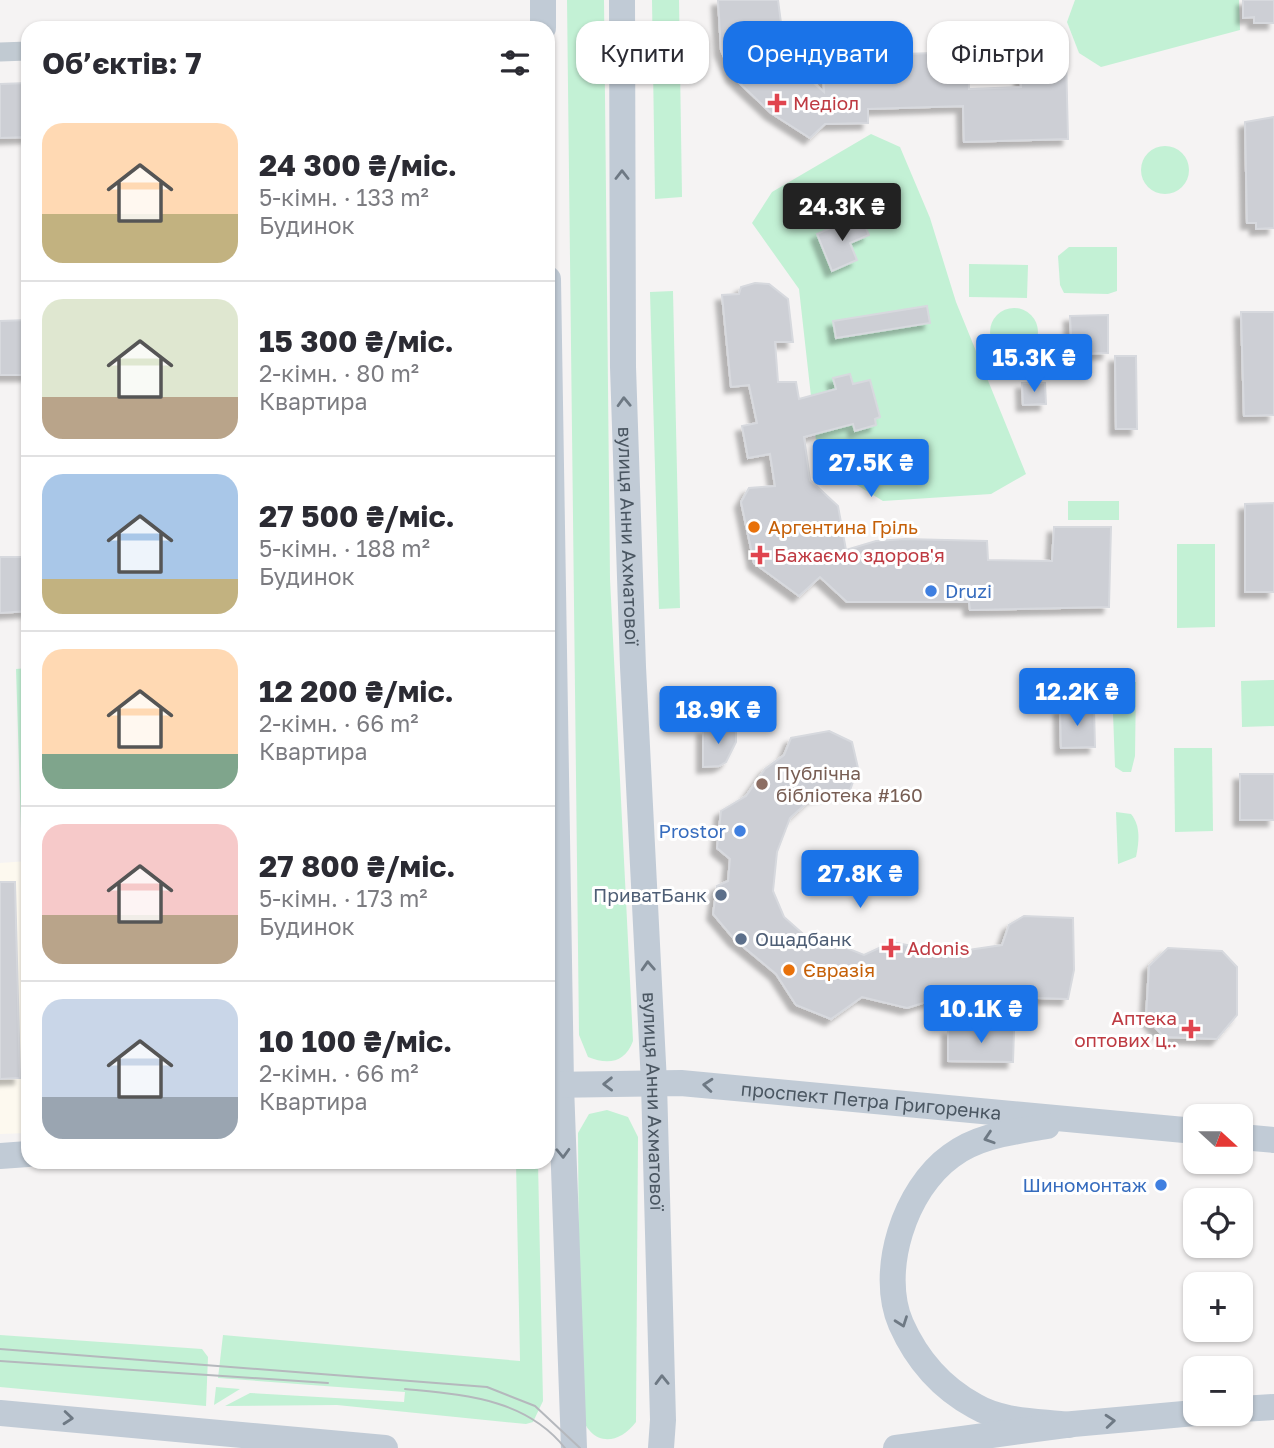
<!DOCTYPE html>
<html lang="uk">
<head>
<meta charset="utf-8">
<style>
	body { margin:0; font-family:"Golos Text",sans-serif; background:#f7f7f7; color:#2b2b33; height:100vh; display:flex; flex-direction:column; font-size:26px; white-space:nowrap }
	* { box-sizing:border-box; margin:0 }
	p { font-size:23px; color:#7c7c81 }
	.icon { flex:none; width:38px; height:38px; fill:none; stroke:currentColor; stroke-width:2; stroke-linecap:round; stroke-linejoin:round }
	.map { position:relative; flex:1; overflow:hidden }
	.panel { position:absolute; left:21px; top:21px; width:534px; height:1148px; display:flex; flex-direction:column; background:#fff; border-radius:21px; box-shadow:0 2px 5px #0004 }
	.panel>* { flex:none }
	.hud { position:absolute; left:576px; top:21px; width:593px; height:63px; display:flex; gap:14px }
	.needle { width:46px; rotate:111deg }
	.buttons { position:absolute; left:1183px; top:1104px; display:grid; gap:14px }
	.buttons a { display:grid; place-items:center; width:70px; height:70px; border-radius:14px; background:#fff; box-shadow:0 2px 5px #0004; font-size:35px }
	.price { position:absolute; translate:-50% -60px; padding:0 16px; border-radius:7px; background:#1a73e8; color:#fff; font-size:23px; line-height:46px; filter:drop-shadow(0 2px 4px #0008) }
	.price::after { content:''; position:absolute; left:50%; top:42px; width:21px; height:16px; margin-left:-10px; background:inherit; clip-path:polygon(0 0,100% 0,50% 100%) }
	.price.on { background:#222; color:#fff }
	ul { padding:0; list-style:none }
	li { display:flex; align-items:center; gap:21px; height:175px; padding:0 21px }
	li+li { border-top:2px solid #e1e1e2 }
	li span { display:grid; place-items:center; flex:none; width:196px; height:140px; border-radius:21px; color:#555 }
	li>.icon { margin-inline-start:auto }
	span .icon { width:84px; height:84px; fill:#fffc; stroke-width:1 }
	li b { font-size:30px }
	h2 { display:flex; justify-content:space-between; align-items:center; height:84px; padding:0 21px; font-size:30px }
	.tag { padding:0 24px; border-radius:21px; background:#fff; box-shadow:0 2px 5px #0004; font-size:24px; line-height:63px }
	.tag.on { background:#1a73e8; color:#fff }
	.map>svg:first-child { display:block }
	.commercial { fill:#fdf9ef }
	.green { fill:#c3f1d5 }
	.building { fill:#cdcfd5; stroke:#d7d9de; stroke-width:2; filter:url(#shadow) }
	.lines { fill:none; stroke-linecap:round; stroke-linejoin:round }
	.minor { stroke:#c1cad2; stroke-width:19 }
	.secondary { stroke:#c1cbd6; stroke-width:26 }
	.tram { stroke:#b5b8bd; stroke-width:2 }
	.oneway { stroke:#6e7984 }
	.health-dot { fill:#e0444e; stroke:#fff; stroke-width:2.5 }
	.food-dot { fill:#e8710a; stroke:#fff; stroke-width:2.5 }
	.shop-dot { fill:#3f7fe0; stroke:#fff; stroke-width:2.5 }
	.education-dot { fill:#8d6e63; stroke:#fff; stroke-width:2.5 }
	.service-dot { fill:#5c6f8a; stroke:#fff; stroke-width:2.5 }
	.labels { text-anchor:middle; stroke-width:6; stroke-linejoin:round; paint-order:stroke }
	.health-label { font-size:19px; fill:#be3a42; stroke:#fff; text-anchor:start }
	.food-label { font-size:19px; fill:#c56008; stroke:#fff; text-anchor:start }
	.street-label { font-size:19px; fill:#4a5661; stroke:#fff }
	.shop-label { font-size:19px; fill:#366cbe; stroke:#fff; text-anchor:end }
	.education-label { font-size:19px; fill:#785e54; stroke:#fff; text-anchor:start }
	.service-label { font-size:19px; fill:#4e5e75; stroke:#fff; text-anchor:end }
</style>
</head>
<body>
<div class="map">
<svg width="1274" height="1448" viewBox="0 0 1274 1448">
	<defs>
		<filter id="shadow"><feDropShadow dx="-6" dy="6" stdDeviation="2" flood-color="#0004"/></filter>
	</defs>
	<rect width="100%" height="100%" fill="#f5f3f3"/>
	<!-- commercial -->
	<path class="commercial" d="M 28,861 L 28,1133 L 0,1134 L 0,863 Z"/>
	<!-- green -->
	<g class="green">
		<path d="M 567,0 L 604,0 L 610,579 L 633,1041 C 625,1063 608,1065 588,1057 L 579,1035 Z"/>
		<path d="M 652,0 L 679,0 L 682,197 L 655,199 Z"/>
		<path d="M 1075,0 L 1239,0 L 1240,30 L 1101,67 L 1079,53 L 1067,22 Z"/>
		<path d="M 871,134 L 900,147 L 930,218 L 956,302 L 1026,474 L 991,494 L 883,501 L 842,476 L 816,441 L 799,289 L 752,223 L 772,192 Z"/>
		<circle cx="1165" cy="170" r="24"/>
		<path d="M 1069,247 L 1117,247 L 1117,291 L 1108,294 L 1064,293 L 1060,285 L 1058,256 Z"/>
		<path d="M 969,264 L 1028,265 L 1027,298 L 969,297 Z"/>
		<path d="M 673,291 L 680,608 L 659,609 L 650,292 Z"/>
		<circle cx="1014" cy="332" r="24"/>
		<rect x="1068" y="501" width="51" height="19"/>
		<path d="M 1177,544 L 1215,544 L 1215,627 L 1177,628 Z"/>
		<path d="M 28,668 L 28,839 L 21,828 L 16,669 Z"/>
		<path d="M 1107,680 L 1136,682 L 1135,756 L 1131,772 L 1123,772 L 1115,767 L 1113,713 Z"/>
		<path d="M 1274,680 L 1274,726 L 1242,727 L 1241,681 Z"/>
		<path d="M 1174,748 L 1212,748 L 1213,831 L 1175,832 Z"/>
		<path d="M 1116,812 L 1131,814 C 1141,826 1139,842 1136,857 L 1118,864 Z"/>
		<path d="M 607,1110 L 628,1117 L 638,1137 L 636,1422 C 616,1448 588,1445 580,1410 L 578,1133 L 589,1114 Z"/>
		<path d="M 516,1162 L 538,1162 L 543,1401 L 533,1422 L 526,1424 L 337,1405 L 225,1406 L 250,1393 L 404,1402 L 405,1392 L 218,1378 L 223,1335 L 520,1361 Z"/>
		<path d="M 0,1335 L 202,1349 L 208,1357 L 206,1406 L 0,1387 Z"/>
		<path d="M 216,1387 L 240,1389 L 214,1405 Z"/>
	</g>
	<!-- building -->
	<g class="building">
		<path d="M 718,0 L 778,0 L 784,46 L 791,63 L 824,92 L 823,66 L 869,64 L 869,55 L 968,52 L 969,89 L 1021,87 L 1020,57 L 1066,56 L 1068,139 L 964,142 L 963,106 L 868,109 L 868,123 L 825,124 L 810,138 L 771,113 L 732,76 L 721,50 Z"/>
		<path d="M 1243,0 L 1274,0 L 1274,23 L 1254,23 L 1254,17 L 1243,18 Z"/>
		<path d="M 28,83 L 28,137 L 0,138 L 0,84 Z"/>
		<path d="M 1274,117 L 1274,228 L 1256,229 L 1256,223 L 1247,223 L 1245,122 Z"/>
		<path d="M 851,219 L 852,223 L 862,219 L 869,235 L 850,243 L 857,260 L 832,271 L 817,234 Z"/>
		<path d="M 755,283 L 769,284 L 788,299 L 793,342 L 775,342 L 778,382 L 796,382 L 799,399 L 836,389 L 833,378 L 850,374 L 853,384 L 870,380 L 880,417 L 875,419 L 876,425 L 855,431 L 853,424 L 804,437 L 810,480 L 838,506 L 846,550 L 876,541 L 905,539 L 987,541 L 988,560 L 1052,561 L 1054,527 L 1111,527 L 1109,607 L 970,610 L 969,602 L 847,602 L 820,577 L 799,596 L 754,563 L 741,502 L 749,488 L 775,486 L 770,454 L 748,458 L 742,426 L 757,423 L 749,385 L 731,387 L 722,295 L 739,294 L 741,287 Z"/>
		<path d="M 927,306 L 930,323 L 836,338 L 833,321 Z"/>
		<path d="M 1241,312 L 1274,312 L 1274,415 L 1244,416 Z"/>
		<path d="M 1108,315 L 1108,353 L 1072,354 L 1070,316 Z"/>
		<path d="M 28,320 L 28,375 L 0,375 L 0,321 Z"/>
		<path d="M 1115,356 L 1136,356 L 1137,429 L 1116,429 Z"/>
		<path d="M 1022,383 L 1045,383 L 1046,404 L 1023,405 Z"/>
		<path d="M 1274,503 L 1274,592 L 1245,592 L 1245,504 Z"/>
		<path d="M 0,557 L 28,557 L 28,611 L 0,613 Z"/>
		<path d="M 1060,708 L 1094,708 L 1095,747 L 1061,748 Z"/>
		<path d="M 736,728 L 736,742 L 726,762 L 719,766 L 703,767 L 703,729 Z"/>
		<path d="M 829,731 L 852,742 L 858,768 L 850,790 L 813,797 L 790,818 L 777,852 L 773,891 L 784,917 L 811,941 L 834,943 L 864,955 L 892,942 L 948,953 L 1002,945 L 1009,925 L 1024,916 L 1073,918 L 1074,970 L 1068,999 L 949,995 L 907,1008 L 862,997 L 831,1019 L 796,1005 L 776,974 L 734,939 L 713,914 L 717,886 L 728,881 L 730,859 L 717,848 L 721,811 L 746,796 L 765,769 L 784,755 L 791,738 Z"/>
		<rect x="1240" y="774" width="34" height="46"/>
		<path d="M 0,882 L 15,882 L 20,1078 L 0,1079 Z"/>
		<path d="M 1168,948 L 1222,951 L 1237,967 L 1237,1015 L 1217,1039 L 1164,1037 L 1146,1017 L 1149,966 Z"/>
		<path d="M 948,1029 L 1014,1030 L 1013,1062 L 948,1061 Z"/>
	</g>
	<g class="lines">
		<!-- minor -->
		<path class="minor" d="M 0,52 L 28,51"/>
		<!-- secondary -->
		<g class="secondary">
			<path d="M 543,0 L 543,28"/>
			<path id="s1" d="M 622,0 L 623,367 L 633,667 L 654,1083 L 663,1420 L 661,1448"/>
			<path d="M 548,279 L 561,1085 L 574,1448"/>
			<path id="s2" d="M 548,1085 L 681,1083 L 1195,1131"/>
			<path d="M 1047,1126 C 1014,1132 979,1135 951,1156 C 905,1189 878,1271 901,1324 C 917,1360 940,1387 975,1406 C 1002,1422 1038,1421 1069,1425"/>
			<path d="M 1241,1137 L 1274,1140"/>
			<path d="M 0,1156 L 28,1154"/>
			<path d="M 1241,1409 L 1274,1407"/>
			<path d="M 0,1413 L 385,1448"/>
			<path d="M 896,1448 L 1073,1424 L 1195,1413"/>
		</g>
		<!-- tram -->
		<g class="tram">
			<path d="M 0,1349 L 487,1387 L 535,1406 L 580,1448"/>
			<path d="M 0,1361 L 328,1383"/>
			<path d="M 405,1389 C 464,1395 525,1398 565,1448"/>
		</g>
	</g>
	<!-- one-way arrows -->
	<defs><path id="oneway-chevron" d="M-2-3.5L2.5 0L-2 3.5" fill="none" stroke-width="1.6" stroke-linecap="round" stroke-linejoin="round" transform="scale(1.75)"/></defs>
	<g class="oneway">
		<use href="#oneway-chevron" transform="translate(622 175) rotate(-90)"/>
		<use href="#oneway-chevron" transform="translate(624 402) rotate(-92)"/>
		<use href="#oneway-chevron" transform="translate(648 966) rotate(-93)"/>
		<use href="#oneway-chevron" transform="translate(608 1084) rotate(179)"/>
		<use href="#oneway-chevron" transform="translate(708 1085) rotate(-175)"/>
		<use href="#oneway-chevron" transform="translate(989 1138) rotate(162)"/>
		<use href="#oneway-chevron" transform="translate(563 1153) rotate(88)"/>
		<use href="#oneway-chevron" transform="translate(902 1322) rotate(70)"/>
		<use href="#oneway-chevron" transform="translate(662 1380) rotate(-91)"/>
		<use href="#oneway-chevron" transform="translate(68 1418) rotate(5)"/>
		<use href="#oneway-chevron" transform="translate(1110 1421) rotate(-5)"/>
	</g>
	<!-- markers -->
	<g class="health-dot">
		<path d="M773.5 92.5h7v7h7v7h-7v7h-7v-7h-7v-7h7z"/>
		<path d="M756.5 544.5h7v7h7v7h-7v7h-7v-7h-7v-7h7z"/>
		<path d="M887.5 937.5h7v7h7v7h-7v7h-7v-7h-7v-7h7z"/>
		<path d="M1187.5 1018.5h7v7h7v7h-7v7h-7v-7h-7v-7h7z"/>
	</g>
	<g class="food-dot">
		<circle cx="754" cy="527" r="7"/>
		<circle cx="789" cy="970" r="7"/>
	</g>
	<g class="shop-dot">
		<circle cx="931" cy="591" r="7"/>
		<circle cx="740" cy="831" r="7"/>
		<circle cx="1161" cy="1185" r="7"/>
	</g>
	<circle class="education-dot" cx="762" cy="784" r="7"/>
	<g class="service-dot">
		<circle cx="721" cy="895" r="7"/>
		<circle cx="741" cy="939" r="7"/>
	</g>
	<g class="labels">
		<!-- health labels -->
		<g class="health-label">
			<text x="793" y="110">Медіол</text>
			<text x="774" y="562">Бажаємо здоров'я</text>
			<text x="907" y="955">Adonis</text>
			<text x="1177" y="1025" text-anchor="end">Аптека<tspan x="1177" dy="22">оптових ц‥</tspan></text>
		</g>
		<!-- food labels -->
		<g class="food-label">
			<text x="768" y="534">Аргентина Гріль</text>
			<text x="803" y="977">Євразія</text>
		</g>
		<!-- street labels -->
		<g class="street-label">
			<text dy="7" stroke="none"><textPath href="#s1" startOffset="536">вулиця Анни Ахматової</textPath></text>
			<text dy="7" stroke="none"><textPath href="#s2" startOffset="324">проспект Петра Григоренка</textPath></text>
			<text dy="7" stroke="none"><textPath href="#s1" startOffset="1102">вулиця Анни Ахматової</textPath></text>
		</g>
		<!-- shop labels -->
		<g class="shop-label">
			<text x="945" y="598" text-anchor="start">Druzi</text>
			<text x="726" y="838">Prostor</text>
			<text x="1147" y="1192">Шиномонтаж</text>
		</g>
		<!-- education labels -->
		<g class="education-label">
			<text x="776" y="780">Публічна<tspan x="776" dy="22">бібліотека #160</tspan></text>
		</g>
		<!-- service labels -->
		<g class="service-label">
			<text x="707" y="902">ПриватБанк</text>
			<text x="755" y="946" text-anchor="start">Ощадбанк</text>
		</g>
	</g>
</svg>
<div class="buttons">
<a><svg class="needle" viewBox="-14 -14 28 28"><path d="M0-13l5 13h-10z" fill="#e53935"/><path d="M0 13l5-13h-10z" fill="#7c7c81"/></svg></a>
<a><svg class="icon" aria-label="locate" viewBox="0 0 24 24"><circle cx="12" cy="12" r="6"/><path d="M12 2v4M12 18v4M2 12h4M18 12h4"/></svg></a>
<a>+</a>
<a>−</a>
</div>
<b class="price on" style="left:842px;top:243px">24.3K ₴</b>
<b class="price" style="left:1034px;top:394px">15.3K ₴</b>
<b class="price" style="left:871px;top:499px">27.5K ₴</b>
<b class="price" style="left:1077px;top:728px">12.2K ₴</b>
<b class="price" style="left:718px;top:746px">18.9K ₴</b>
<b class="price" style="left:860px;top:910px">27.8K ₴</b>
<b class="price" style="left:981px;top:1045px">10.1K ₴</b>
<div class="hud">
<a class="tag">Купити</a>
<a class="tag on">Орендувати</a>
<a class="tag">Фільтри</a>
</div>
<section class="panel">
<h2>Об’єктів: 7<svg class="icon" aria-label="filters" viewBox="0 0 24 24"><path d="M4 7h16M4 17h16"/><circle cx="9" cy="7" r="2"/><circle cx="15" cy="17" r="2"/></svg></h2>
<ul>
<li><span style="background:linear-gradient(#ffd9b3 65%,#c2b280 0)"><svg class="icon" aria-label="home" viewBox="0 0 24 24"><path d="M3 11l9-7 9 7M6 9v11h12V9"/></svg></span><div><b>24 300 ₴/міс.</b><p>5-кімн. · 133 m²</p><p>Будинок</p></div></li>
<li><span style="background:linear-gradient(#dfe7d0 70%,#b9a48a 0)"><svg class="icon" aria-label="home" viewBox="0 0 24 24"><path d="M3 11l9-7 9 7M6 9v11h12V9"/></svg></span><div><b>15 300 ₴/міс.</b><p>2-кімн. · 80 m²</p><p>Квартира</p></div></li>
<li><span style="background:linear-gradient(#a9c7e8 75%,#c2b280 0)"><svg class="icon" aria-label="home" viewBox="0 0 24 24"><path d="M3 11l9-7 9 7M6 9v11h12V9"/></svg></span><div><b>27 500 ₴/міс.</b><p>5-кімн. · 188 m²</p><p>Будинок</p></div></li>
<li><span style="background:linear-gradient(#ffd9b3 75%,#7fa58c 0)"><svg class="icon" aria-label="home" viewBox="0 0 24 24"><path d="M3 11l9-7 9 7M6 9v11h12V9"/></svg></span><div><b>12 200 ₴/міс.</b><p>2-кімн. · 66 m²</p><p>Квартира</p></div></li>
<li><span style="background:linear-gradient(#f6c9c9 65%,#b9a48a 0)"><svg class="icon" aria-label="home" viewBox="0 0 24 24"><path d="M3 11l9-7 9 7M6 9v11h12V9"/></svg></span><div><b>27 800 ₴/міс.</b><p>5-кімн. · 173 m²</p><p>Будинок</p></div></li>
<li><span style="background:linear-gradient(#c9d6e8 70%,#9aa5b1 0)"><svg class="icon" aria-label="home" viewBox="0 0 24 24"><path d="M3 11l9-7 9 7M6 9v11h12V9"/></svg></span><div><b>10 100 ₴/міс.</b><p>2-кімн. · 66 m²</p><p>Квартира</p></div></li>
</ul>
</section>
</div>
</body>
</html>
